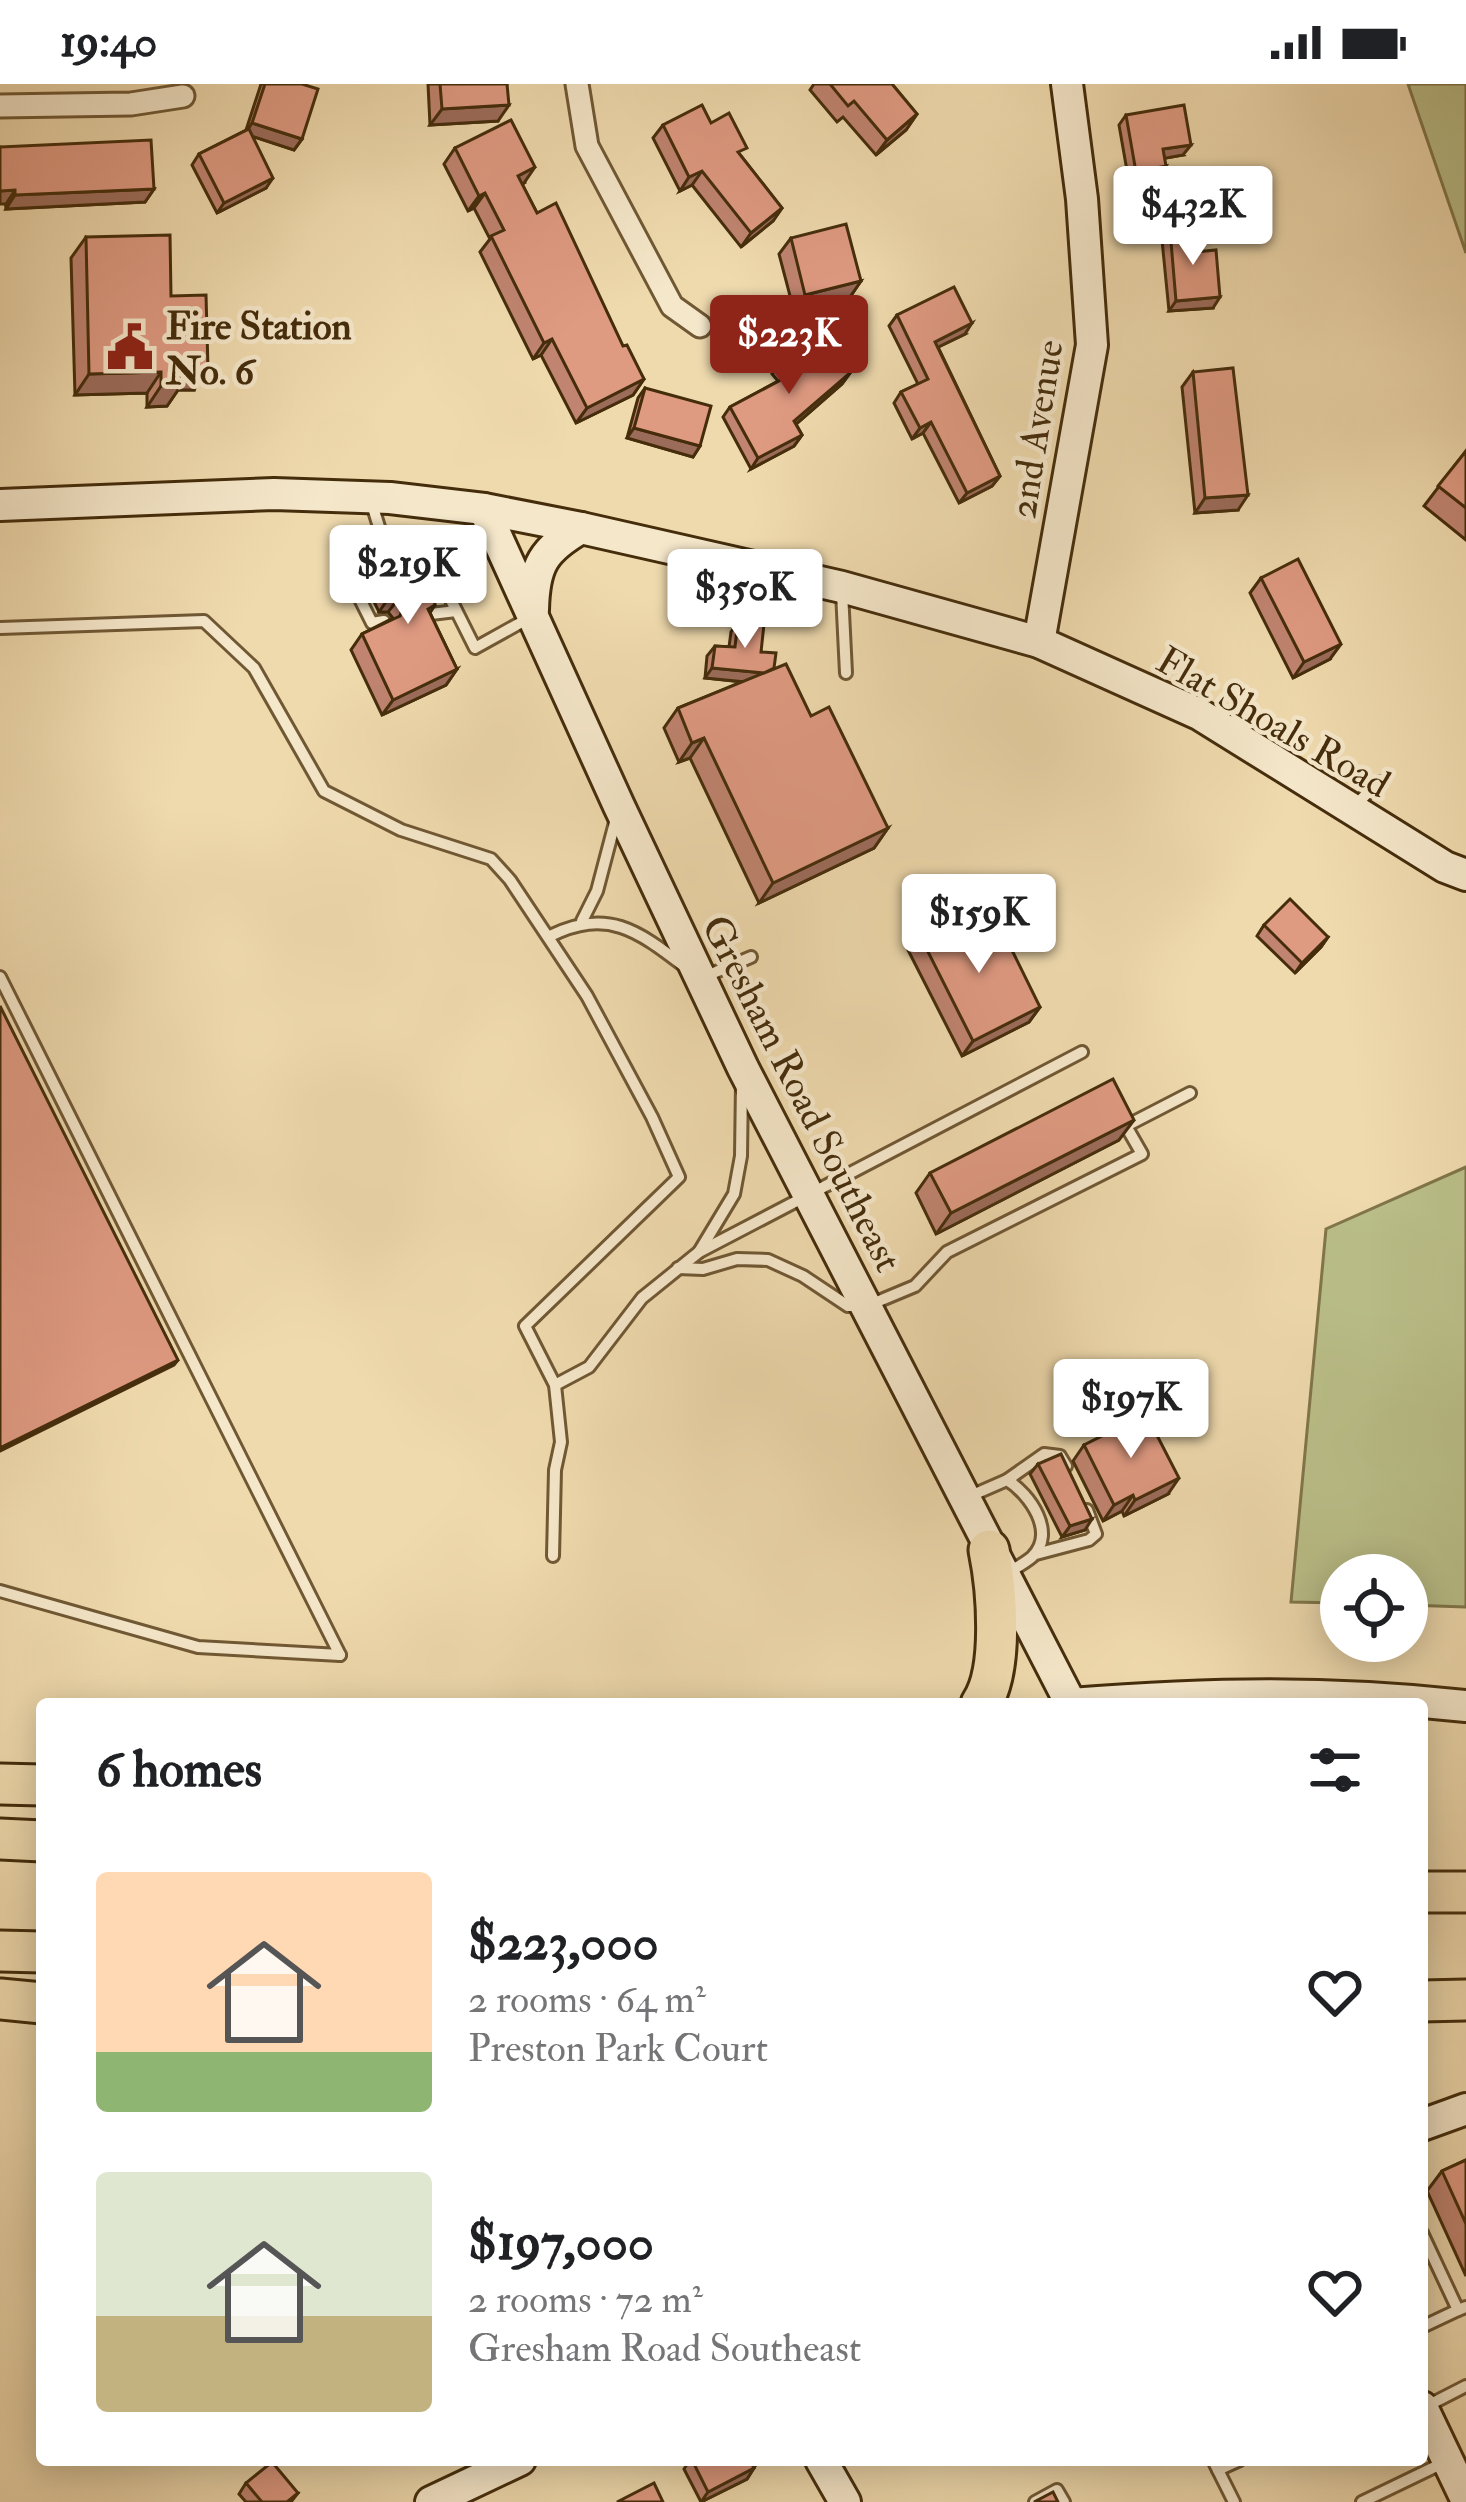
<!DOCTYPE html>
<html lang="en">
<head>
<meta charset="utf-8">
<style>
	body { margin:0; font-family:"IM FELL Double Pica",serif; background:#f2f2f2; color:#202124; height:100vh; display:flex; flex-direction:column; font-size:45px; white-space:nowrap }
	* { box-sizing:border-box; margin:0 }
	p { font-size:39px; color:#757577 }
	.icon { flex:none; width:66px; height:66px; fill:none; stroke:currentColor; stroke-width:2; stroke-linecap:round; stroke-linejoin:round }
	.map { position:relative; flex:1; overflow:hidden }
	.details { position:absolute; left:36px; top:1614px; width:1392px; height:768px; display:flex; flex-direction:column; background:#fff; border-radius:12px; box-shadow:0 6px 30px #0003 }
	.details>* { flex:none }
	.tools { position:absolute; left:1320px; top:1470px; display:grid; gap:24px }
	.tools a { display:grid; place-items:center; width:108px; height:108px; border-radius:50%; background:#fff; box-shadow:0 6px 30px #0003; font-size:60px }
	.price { position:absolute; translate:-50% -102px; padding:0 27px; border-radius:12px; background:#fff; color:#222; font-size:39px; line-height:78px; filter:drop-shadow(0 3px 6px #0008) }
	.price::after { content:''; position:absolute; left:50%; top:72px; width:36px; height:27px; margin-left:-18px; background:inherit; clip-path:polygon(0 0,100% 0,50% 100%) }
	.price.current { background:#8f2418; color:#fff }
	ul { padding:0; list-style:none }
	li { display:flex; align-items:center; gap:36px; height:300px; padding:0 60px }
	li span { display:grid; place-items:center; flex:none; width:336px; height:240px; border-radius:12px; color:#555 }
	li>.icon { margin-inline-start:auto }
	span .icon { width:144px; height:144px; fill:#fffc; stroke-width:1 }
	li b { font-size:51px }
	h2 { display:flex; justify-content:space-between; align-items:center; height:144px; padding:0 60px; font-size:51px }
	.status { display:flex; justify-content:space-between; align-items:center; height:84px; padding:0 60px; background:#fff; direction:ltr }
	.status svg { height:33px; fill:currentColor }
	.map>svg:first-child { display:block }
	.green { fill:#babf89; stroke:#80764a; stroke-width:3 }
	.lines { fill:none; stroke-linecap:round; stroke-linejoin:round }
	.lane-casing { stroke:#705834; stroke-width:16 }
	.street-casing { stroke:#705834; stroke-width:27 }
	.secondary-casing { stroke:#452d0c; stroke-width:36 }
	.highway-casing { stroke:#452d0c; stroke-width:45 }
	.lane { stroke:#f5e7ca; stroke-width:10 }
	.street { stroke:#f5e7ca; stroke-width:21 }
	.secondary { stroke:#f5e7ca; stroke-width:30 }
	.highway { stroke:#efdaae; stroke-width:39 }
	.wall { fill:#c08470; stroke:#452d0c; stroke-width:3 }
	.shaded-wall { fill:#9c6c5b; stroke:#452d0c; stroke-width:3 }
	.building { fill:#df9a82; stroke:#452d0c; stroke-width:3 }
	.labels { text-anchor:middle; stroke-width:9; stroke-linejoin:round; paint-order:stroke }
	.poi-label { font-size:39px; font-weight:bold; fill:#452d0c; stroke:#f5e7ca; text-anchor:start }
	.street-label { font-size:39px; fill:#452d0c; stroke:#f5e7ca }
</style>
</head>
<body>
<div class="status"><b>19:40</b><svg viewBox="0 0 49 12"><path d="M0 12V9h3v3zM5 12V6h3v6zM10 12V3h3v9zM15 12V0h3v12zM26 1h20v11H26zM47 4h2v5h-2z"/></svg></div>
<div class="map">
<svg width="1466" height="2418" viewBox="0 0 1466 2418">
	<rect width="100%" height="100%" fill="#efdaae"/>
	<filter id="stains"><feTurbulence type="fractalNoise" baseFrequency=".00167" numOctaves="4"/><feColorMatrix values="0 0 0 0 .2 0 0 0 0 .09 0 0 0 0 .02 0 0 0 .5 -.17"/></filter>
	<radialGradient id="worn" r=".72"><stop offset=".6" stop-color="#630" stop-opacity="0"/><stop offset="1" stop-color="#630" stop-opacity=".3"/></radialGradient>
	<!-- green -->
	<g class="green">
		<path d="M 1408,0 L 1466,0 L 1466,169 Z"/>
		<path d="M 1466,1083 L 1466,1523 L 1407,1521 L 1407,1491 L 1341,1491 L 1341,1519 L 1291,1518 L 1326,1145 Z"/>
	</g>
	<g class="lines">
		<defs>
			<g id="lane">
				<path d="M 371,417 L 388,472"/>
				<path d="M 372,472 L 338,471 L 372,539 L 384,537"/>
				<path d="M 414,473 L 437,488 L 475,564 L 529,534"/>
				<path d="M 842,508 L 846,589"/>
				<path d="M 431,530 L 456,527"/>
				<path d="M 0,544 L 204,537 L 254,584 L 324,707 L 401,746 L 491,775 L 510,796 L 587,912 L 652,1033 L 679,1093 L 525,1242 L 555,1301 L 561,1358 L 555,1386 L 553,1472"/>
				<path d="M 1354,723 L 1378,698"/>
				<path d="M 582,837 L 597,807 L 617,731"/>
				<path d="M 550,852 C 607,824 637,846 684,882"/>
				<path d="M 0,893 L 340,1571"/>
				<path d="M 704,893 L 751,873"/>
				<path d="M 699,1168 L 734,1110 L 741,1072 L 742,999"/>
				<path d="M 678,1184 L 703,1185 L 737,1175 L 768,1176 L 803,1192 L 848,1222 L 867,1222 L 915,1202 L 947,1168 L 1142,1070 L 1126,1042 L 1190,1009"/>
				<path d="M 555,1301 L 589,1283 L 642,1214 L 699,1168 L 1082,968"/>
				<path d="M 1007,1396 L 1044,1370 L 1060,1372 L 1066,1382"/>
				<path d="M 968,1413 L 1007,1396 C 1030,1410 1057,1449 1032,1473 C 1025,1479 1014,1485 1006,1490"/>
				<path d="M 1036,1470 L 1089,1456 L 1096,1450 L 1087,1426"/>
				<path d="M 0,1507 L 198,1563 L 340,1571"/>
				<path d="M 1422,2149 L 1458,2226 L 1466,2223"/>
				<path d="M 1422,2243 L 1458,2226"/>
				<path d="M 1425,2323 L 1466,2302"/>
				<path d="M 1213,2376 L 1234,2418"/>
				<path d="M 1218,2386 L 1240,2376"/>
				<path d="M 1035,2418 L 1057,2406 L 1064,2418"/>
				<path d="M 1362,2418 L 1445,2378"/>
			</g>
			<g id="street">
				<path d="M 577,0 L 587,62 L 672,222 L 700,242"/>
				<path d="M 0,22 L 131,20 L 183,12"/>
			</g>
			<g id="secondary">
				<path d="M 0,421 L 274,410 L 390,414 L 484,425 L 581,444 L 842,503 L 1039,558 L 1199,630 L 1445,783 L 1466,791"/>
				<path d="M 484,425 L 619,722 L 743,984 L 1071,1620"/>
				<path d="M 533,526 C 534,481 543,466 581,444"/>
				<path d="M 1039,558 L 1092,261 L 1082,115 L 1067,0"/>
				<path d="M 1071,1620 C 1210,1609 1328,1607 1466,1622"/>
				<path d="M 1422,2041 L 1466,2025"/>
				<path d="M 1422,2323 L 1466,2415"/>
				<path d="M 821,2376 L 845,2418"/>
				<path d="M 431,2418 L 520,2376"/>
			</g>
			<g id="highway">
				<path d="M 981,1620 C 1004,1586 997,1505 989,1466"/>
				<path d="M 0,1700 L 42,1701"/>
				<path d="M 0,1755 L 42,1757"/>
				<path d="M 1422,1808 L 1466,1808"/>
				<path d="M 0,1867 L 42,1868"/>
				<path d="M 0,1915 L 42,1919"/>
				<path d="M 1422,1917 L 1466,1916"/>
			</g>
		</defs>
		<!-- lane casing -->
		<use href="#lane" class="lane-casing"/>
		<!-- street casing -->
		<use href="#street" class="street-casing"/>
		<!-- secondary casing -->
		<use href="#secondary" class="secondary-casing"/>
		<!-- highway casing -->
		<use href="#highway" class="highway-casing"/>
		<!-- lane -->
		<use href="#lane" class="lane"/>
		<!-- street -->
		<use href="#street" class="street"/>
		<!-- secondary -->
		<use href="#secondary" class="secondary"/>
		<!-- highway -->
		<use href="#highway" class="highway"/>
	</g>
	<!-- wall -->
	<g class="wall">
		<path d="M 261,0 L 302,0 L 302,55 L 294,66 L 252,52 L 266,104 L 217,129 L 192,81 L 199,70 L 246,46 Z"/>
		<path d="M 428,0 L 507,0 L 498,37 L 430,41 Z"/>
		<path d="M 814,0 L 892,0 L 917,30 L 906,46 L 876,71 L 843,33 L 837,38 L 810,6 Z"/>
		<path d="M 1126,31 L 1183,71 L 1165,74 L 1159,93 L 1129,98 L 1119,41 Z"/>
		<path d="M 711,39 L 741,72 L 782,124 L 773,137 L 741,163 L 692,101 L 680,107 L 653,54 L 663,41 Z"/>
		<path d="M 0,63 L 154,105 L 145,118 L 6,125 Z"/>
		<path d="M 455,64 L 524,99 L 522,100 L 537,129 L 644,295 L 633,311 L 576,339 L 541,271 L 533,275 L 480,168 L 490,155 L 474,124 L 468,127 L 444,80 Z"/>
		<path d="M 1170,146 L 1195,168 L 1213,224 L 1169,227 L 1162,156 Z"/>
		<path d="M 86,153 L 171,212 L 194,306 L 178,306 L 167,322 L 147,323 L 147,309 L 75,311 L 71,174 Z"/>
		<path d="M 791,154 L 861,197 L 850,213 L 794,227 L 779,170 Z"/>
		<path d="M 897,231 L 965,250 L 938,263 L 1000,392 L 992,402 L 959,419 L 923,349 L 912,355 L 894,319 L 901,308 L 918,300 L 889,242 Z"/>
		<path d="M 780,279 L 850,289 L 842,300 L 796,340 L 802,351 L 794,362 L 751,385 L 723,333 L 730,323 L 778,297 L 772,290 Z"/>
		<path d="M 1193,288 L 1238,426 L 1195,429 L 1182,303 Z"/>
		<path d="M 645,304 L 700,362 L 693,373 L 627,354 L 638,314 Z"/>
		<path d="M 1466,367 L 1466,456 L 1424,422 Z"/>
		<path d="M 367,465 L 419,490 L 433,513 L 435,521 L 430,529 L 457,585 L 446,601 L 382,631 L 351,566 L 362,550 L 393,534 L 388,528 L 379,528 L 356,481 Z"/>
		<path d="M 1261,494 L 1330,575 L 1293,594 L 1250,509 Z"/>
		<path d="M 738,537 L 811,632 L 888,744 L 874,764 L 759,819 L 690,674 L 679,678 L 664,644 L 678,624 L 742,598 L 705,594 L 707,572 L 715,562 L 729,563 L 731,548 Z"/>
		<path d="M 1264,841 L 1328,853 L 1321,863 L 1295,889 L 1257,852 Z"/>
		<path d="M 919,850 L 981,858 L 1040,923 L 1029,938 L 962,972 L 908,866 Z"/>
		<path d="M 1119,1056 L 936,1150 L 916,1109 L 930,1089 Z"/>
		<path d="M 1084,1361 L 1168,1410 L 1124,1432 L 1122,1427 L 1103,1437 L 1073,1377 Z"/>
		<path d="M 1038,1380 L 1085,1446 L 1062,1453 L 1030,1390 Z"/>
		<path d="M 1466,2076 L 1466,2192 L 1427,2107 L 1442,2087 Z"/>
		<path d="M 690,2376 L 750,2376 L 754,2384 L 747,2395 L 701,2418 L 684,2385 Z"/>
		<path d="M 246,2399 L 298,2409 L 291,2418 L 246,2418 L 239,2410 Z"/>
	</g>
	<!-- shaded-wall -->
	<g class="shaded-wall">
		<path d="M 509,21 L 498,37 L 430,41 L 442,25 Z"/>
		<path d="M 917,30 L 906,46 L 876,71 L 887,56 Z"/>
		<path d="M 252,39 L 302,55 L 294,66 L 245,50 Z"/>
		<path d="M 1191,61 L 1183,71 L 1156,76 L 1163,65 Z"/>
		<path d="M 1166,82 L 1159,93 L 1129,98 L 1136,88 Z"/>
		<path d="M 535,83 L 524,99 L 507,108 L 518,92 Z"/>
		<path d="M 702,87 L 692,101 L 680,107 L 689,93 Z"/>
		<path d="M 273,94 L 266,104 L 217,129 L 224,119 Z"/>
		<path d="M 154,105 L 145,118 L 6,125 L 15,111 Z"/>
		<path d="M 15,106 L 6,120 L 0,120 L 0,107 Z"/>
		<path d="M 485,109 L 474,124 L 468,127 L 479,112 Z"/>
		<path d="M 782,124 L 773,137 L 741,163 L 751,149 Z"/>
		<path d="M 861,197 L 850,213 L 794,227 L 805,211 Z"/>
		<path d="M 1220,213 L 1213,224 L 1169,227 L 1176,217 Z"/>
		<path d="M 972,239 L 965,250 L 928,268 L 935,258 Z"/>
		<path d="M 552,255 L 541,271 L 533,275 L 544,259 Z"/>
		<path d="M 208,285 L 194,306 L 178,306 L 167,322 L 147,323 L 161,302 L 180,286 Z"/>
		<path d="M 161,288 L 147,309 L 75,311 L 89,290 Z"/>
		<path d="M 850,289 L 842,300 L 787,348 L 794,337 Z"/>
		<path d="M 644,295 L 633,311 L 576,339 L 587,324 Z"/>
		<path d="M 931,338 L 923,349 L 912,355 L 920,344 Z"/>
		<path d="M 634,344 L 700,362 L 693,373 L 627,354 Z"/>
		<path d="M 802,351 L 794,362 L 751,385 L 758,374 Z"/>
		<path d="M 1000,392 L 992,402 L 959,419 L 967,409 Z"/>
		<path d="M 1248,411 L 1238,426 L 1195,429 L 1205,414 Z"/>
		<path d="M 390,512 L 400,513 L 388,528 L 379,528 Z"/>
		<path d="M 1341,560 L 1330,575 L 1293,594 L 1304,578 Z"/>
		<path d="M 712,584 L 774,590 L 766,600 L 705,594 Z"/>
		<path d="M 457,585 L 446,601 L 382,631 L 393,616 Z"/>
		<path d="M 704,654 L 690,674 L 679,678 L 692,659 Z"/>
		<path d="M 888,744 L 874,764 L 759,819 L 773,799 Z"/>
		<path d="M 1328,853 L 1321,863 L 1295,889 L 1302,879 Z"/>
		<path d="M 1040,923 L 1029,938 L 962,972 L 973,957 Z"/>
		<path d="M 1134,1036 L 1119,1056 L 936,1150 L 951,1129 Z"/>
		<path d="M 178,1276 L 174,1281 L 0,1367 L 0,1364 Z"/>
		<path d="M 1179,1394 L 1168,1410 L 1124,1432 L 1135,1416 Z"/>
		<path d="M 1133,1411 L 1122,1427 L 1103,1437 L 1114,1421 Z"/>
		<path d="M 1092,1435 L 1085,1446 L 1062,1453 L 1070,1442 Z"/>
		<path d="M 754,2384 L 747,2395 L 701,2418 L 708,2408 Z"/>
	</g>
	<!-- building -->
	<g class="building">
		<path d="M 265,0 L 302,0 L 318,5 L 302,55 L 252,39 Z"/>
		<path d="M 440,0 L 507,0 L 509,21 L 442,25 Z"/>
		<path d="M 830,0 L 892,0 L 917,30 L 887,56 L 854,17 L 848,22 Z"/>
		<path d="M 702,21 L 711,39 L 729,29 L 747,64 L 738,68 L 782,124 L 751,149 L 702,87 L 689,93 L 663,41 Z"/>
		<path d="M 1184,21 L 1191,61 L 1163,65 L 1166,82 L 1136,88 L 1126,31 Z"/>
		<path d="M 511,36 L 535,83 L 518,92 L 537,129 L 556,119 L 623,262 L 627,261 L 644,295 L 587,324 L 552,255 L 544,259 L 491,152 L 504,146 L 485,109 L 479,112 L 455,64 Z"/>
		<path d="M 249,45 L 273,94 L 224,119 L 199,70 Z"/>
		<path d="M 151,56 L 154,105 L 15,111 L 15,106 L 0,107 L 0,63 Z"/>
		<path d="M 846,140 L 861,197 L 805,211 L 791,154 Z"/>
		<path d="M 1192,144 L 1195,168 L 1216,166 L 1220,213 L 1176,217 L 1170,146 Z"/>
		<path d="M 170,151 L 171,212 L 206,211 L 208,285 L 180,286 L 181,301 L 161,302 L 161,288 L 89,290 L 86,153 Z"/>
		<path d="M 954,203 L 972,239 L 935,258 L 1000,392 L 967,409 L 931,338 L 920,344 L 901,308 L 928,295 L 897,231 Z"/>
		<path d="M 815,249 L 850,289 L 794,337 L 802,351 L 758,374 L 730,323 L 790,291 L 780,279 Z"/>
		<path d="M 1233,284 L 1248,411 L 1205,414 L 1193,288 Z"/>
		<path d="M 645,304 L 711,322 L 700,362 L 634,344 Z"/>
		<path d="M 1466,367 L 1466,424 L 1438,402 Z"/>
		<path d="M 367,465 L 418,467 L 424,478 L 419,490 L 433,496 L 438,506 L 433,512 L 435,521 L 428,525 L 457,585 L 393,616 L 362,550 L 400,532 L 404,519 L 400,513 L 390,512 Z"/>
		<path d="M 1298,475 L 1341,560 L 1304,578 L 1261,494 Z"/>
		<path d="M 738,537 L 764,540 L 761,568 L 776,569 L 774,584 L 764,589 L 712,584 L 715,562 L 735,563 Z"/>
		<path d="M 786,580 L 811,632 L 829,623 L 888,744 L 773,799 L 704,654 L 692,659 L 678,624 Z"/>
		<path d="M 1290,815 L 1328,853 L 1302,879 L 1264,841 Z"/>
		<path d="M 965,827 L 981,858 L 1003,848 L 1040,923 L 973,957 L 919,850 Z"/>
		<path d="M 0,922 L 178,1276 L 0,1364 Z"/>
		<path d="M 1113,995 L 1134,1036 L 951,1129 L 930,1089 Z"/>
		<path d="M 1146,1330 L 1179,1394 L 1135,1416 L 1133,1411 L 1114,1421 L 1084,1361 Z"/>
		<path d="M 1061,1370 L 1092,1435 L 1070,1442 L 1038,1380 Z"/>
		<path d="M 1466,2076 L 1466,2140 L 1442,2087 Z"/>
		<path d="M 692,2376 L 750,2376 L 754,2384 L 708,2408 Z"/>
		<path d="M 272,2378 L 298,2409 L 287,2418 L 262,2418 L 246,2399 Z"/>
		<path d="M 654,2399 L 663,2418 L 617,2418 Z"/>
		<path d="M 1053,2408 L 1058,2418 L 1034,2418 Z"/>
	</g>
	<!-- icons -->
	<defs>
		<symbol id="civic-bare" viewBox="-9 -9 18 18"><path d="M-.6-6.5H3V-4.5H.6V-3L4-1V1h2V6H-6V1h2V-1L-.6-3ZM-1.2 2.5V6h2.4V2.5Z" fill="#8f2418" stroke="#f5e7ca" stroke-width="2.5" paint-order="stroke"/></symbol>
	</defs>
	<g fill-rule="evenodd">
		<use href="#civic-bare" x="97" y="230" width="66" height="66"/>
	</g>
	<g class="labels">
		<!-- poi labels -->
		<g class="poi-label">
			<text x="166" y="255">Fire Station<tspan x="166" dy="45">No. 6</tspan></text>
		</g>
		<!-- street labels -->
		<g class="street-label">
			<text transform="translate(1035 345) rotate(-81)" y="14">2nd Avenue</text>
			<text transform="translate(1274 637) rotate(30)" y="14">Flat Shoals Road</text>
			<text transform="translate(803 1009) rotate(63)" y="14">Gresham Road Southeast</text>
		</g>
	</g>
	<rect width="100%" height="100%" filter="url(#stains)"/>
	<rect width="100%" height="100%" fill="url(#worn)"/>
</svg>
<div class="tools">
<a><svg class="icon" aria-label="locate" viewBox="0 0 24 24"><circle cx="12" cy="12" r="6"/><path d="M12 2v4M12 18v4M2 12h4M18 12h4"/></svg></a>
</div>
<b class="price" style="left:1193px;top:184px">$432K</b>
<b class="price current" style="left:789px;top:313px">$223K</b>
<b class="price" style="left:408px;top:543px">$219K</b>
<b class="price" style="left:745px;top:567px">$350K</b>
<b class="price" style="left:979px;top:892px">$159K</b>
<b class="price" style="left:1131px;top:1377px">$197K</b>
<section class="details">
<h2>6 homes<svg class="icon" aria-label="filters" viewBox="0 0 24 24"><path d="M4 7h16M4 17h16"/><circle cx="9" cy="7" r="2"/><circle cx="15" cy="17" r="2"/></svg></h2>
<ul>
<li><span style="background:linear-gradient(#ffd9b3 75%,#8fb573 0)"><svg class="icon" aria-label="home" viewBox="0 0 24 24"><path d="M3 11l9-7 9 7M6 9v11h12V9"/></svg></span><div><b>$223,000</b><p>2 rooms · 64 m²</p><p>Preston Park Court</p></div><svg class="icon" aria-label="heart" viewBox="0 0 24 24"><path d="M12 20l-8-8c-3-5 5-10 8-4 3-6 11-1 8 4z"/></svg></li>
<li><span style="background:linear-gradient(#dfe7d0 60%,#c2b280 0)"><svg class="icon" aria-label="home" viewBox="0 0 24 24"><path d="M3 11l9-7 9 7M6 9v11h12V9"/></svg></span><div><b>$197,000</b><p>2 rooms · 72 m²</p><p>Gresham Road Southeast</p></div><svg class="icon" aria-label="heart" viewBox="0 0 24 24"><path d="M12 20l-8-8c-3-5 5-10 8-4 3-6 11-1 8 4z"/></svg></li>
</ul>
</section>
</div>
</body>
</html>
